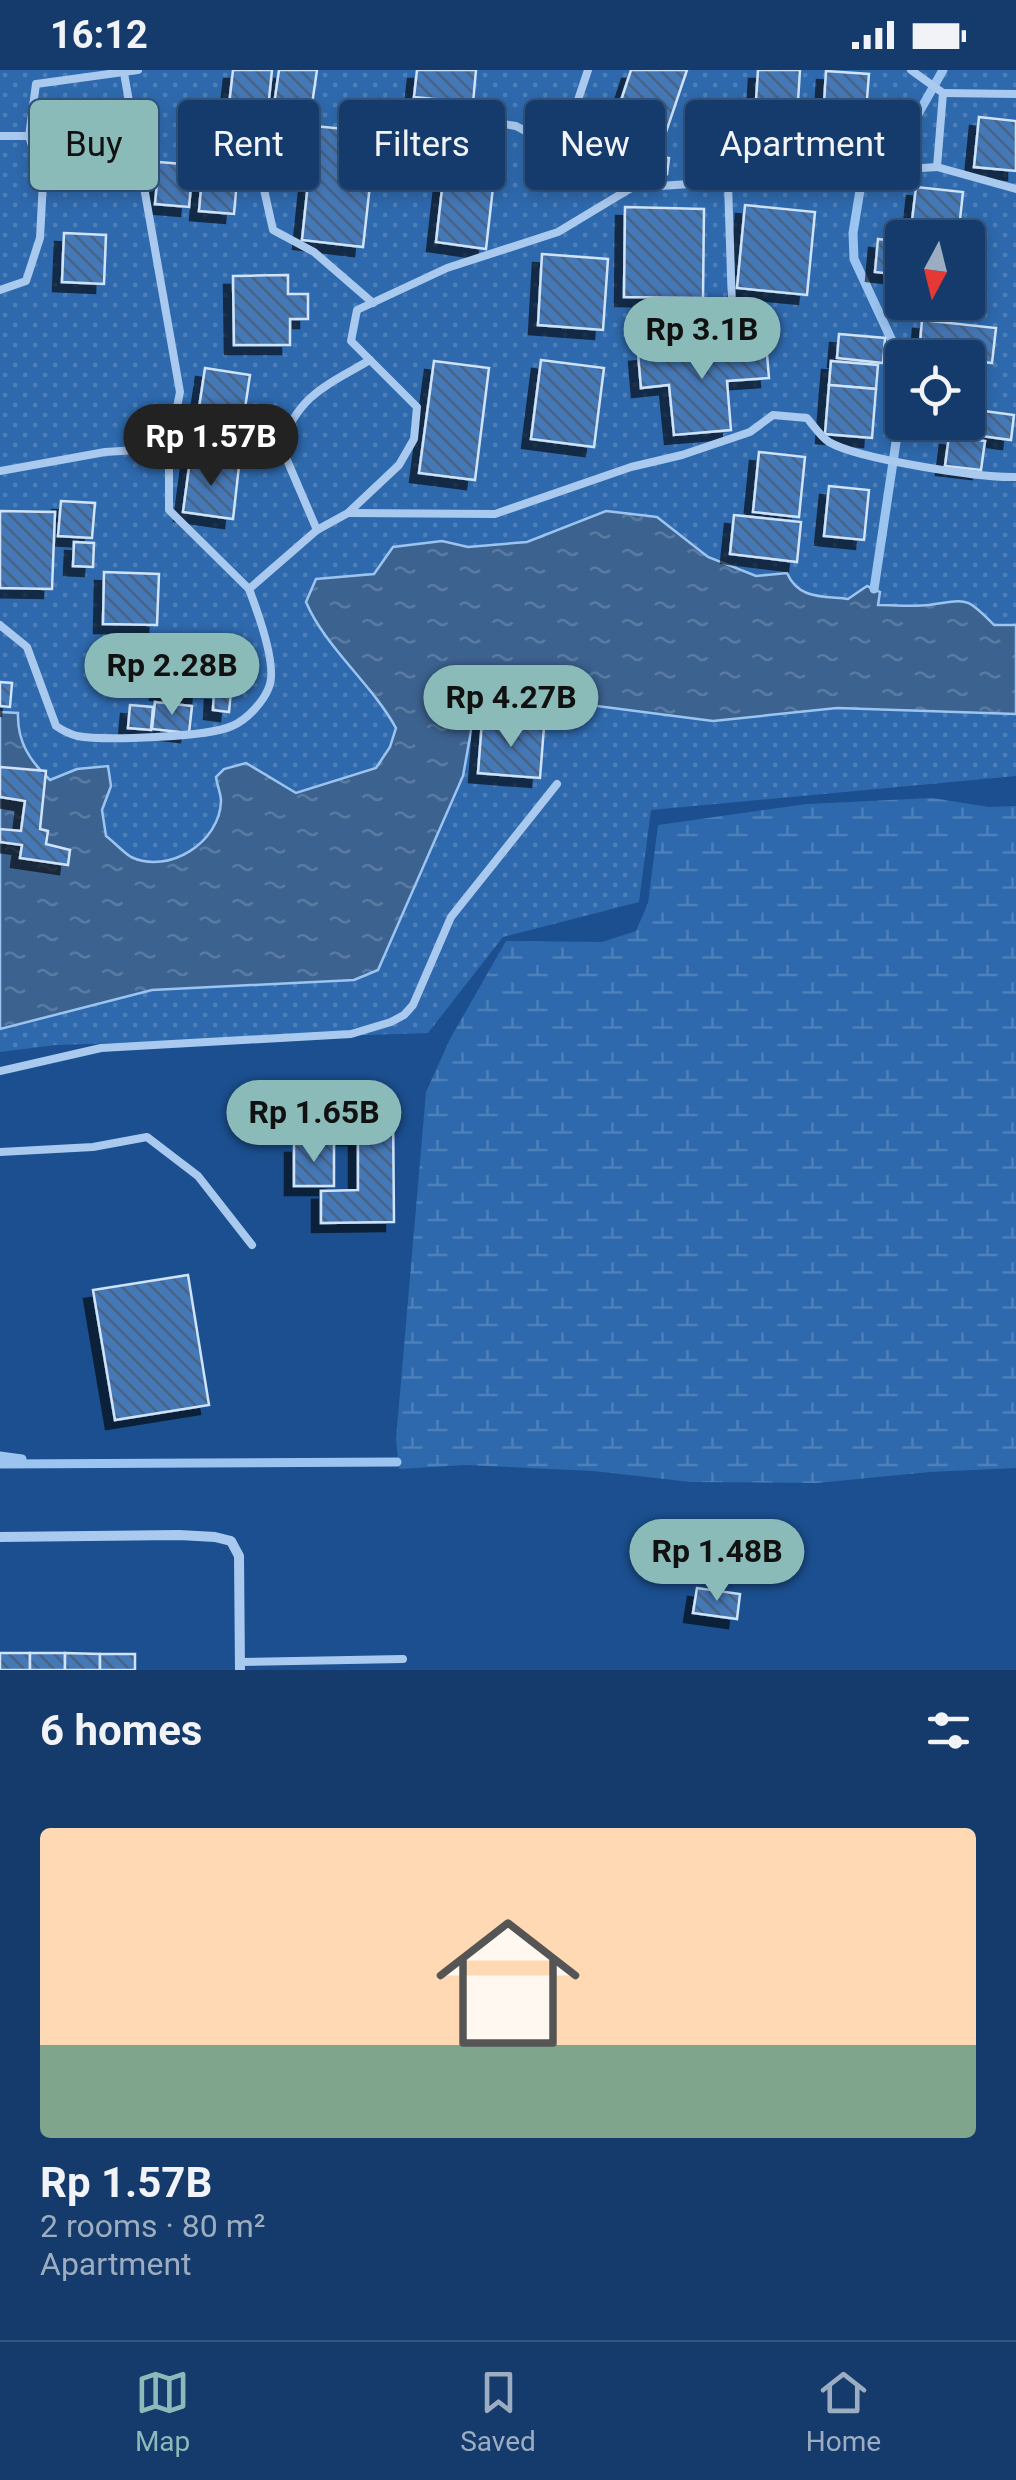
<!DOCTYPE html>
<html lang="en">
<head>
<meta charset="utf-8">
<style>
	body { margin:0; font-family:Roboto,sans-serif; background:#214673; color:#f1f3f6; height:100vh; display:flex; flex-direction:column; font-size:38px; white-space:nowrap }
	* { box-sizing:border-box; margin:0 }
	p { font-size:32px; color:#9dadc1 }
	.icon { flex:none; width:55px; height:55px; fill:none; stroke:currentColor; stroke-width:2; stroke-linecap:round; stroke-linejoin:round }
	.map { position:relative; height:1600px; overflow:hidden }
	.side { display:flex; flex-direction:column; background:#143b6b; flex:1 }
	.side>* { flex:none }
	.hud { position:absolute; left:30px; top:30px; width:958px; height:90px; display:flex; gap:20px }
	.needle { width:65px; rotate:187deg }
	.buttons { position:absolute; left:885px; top:150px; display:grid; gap:20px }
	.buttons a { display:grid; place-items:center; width:100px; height:100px; border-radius:10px; background:#143b6b; box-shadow:0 5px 15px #0003,0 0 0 2px #33557e; font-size:50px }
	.price { position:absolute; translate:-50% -85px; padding:0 22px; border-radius:35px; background:#8bbbb9; color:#111; font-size:32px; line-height:65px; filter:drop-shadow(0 2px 5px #0008) }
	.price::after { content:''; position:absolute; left:50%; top:60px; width:30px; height:22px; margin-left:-15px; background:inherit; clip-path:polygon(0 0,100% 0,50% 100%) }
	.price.on { background:#222; color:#fff }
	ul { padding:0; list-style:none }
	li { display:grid; align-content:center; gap:20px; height:530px; padding:0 40px }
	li+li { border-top:2px solid #33557e }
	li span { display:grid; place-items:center; height:310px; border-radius:10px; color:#555 }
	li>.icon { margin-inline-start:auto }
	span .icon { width:180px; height:180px; fill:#fffc; stroke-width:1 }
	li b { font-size:42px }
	h2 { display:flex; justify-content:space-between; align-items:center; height:120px; padding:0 40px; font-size:42px }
	.chip { padding:0 35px; border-radius:10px; background:#143b6b; box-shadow:0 5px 15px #0003,0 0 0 2px #33557e; font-size:35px; line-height:90px }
	.chip.on { background:#8bbbb9; color:#111 }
	.status { display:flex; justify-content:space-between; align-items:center; height:70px; padding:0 50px; background:#143b6b; direction:ltr }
	.status svg { height:28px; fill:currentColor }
	.dock { display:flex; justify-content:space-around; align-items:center; height:140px; border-top:2px solid #33557e; background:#143b6b; font-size:28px; color:#9dadc1 }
	.dock a { display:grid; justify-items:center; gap:5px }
	.dock .on { color:#8bbbb9 }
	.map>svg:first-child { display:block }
	.grass { fill:url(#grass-dots); fill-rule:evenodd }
	.wetland { fill:url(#wetland-marsh) }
	.water { fill:url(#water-ripples); stroke:#9cc4f0; stroke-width:2.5 }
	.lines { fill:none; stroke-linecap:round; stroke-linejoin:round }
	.stream { stroke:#9cc4f0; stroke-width:9 }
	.building { fill:url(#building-back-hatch); stroke:#cfe3fa; stroke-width:2.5; filter:url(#shadow) }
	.service { stroke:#a9c9ee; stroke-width:8 }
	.minor { stroke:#a9c9ee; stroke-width:10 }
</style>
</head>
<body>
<div class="status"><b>16:12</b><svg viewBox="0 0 49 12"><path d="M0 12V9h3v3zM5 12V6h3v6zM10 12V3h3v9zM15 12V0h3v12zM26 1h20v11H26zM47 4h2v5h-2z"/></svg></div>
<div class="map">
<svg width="1016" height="1600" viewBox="0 0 1016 1600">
	<defs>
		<pattern id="grass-dots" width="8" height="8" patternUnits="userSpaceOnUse" patternTransform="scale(2.5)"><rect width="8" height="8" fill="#2e69ad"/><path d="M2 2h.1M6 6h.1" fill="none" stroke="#4d80b9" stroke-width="1.8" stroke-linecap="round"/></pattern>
		<pattern id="wetland-marsh" width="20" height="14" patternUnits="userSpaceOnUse" patternTransform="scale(2.5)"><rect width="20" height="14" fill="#2e69ad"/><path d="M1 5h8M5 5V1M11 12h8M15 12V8" fill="none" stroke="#4d80b9"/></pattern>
		<pattern id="water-ripples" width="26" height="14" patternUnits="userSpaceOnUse" patternTransform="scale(2.5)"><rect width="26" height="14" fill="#3c6290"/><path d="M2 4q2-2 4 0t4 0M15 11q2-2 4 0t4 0" fill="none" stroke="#597aa1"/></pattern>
		<pattern id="building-back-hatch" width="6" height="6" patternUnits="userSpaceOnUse" patternTransform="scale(2.5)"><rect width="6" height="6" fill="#4478b7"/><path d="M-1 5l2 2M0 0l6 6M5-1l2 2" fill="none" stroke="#486282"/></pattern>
		<filter id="shadow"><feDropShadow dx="-9" dy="9" stdDeviation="0" flood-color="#0009"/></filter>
	</defs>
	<rect width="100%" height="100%" fill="#1b4f8f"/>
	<!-- grass -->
	<path class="grass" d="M 0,0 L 1016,0 L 1016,706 L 651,740 L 639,832 L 503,867 L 428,963 L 56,975 L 0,982 ZM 902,168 L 968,168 L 968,232 L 902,232 ZM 902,288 L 968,288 L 968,352 L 902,352 Z"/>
	<!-- wetland -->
	<path class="wetland" d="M 932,728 L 989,737 L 1016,736 L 1016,1398 L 930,1402 L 817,1413 L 691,1412 L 593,1401 L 465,1395 L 399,1399 L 396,1369 L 426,1022 L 450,969 L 506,871 L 602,872 L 636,861 L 648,833 L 658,755 L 807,734 Z"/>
	<!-- water -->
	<path class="water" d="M 606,441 L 657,447 L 708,487 L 756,506 L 787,503 C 798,529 822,526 848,529 L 867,516 L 880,522 L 878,535 C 895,535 913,537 929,535 C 967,530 965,525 994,555 L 1016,555 L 1016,644 L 837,638 L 713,651 L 566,632 L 475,639 L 463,706 L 378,900 L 354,910 L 152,920 L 0,959 L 0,642 L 18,643 C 17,672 30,691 50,710 L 77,699 L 108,696 L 111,716 L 102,740 L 106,766 C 114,772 123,782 131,787 C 169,805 220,772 221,731 C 221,724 217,715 216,707 L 224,699 L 246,693 L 296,723 L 376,698 L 390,677 L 396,658 C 371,613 325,577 306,532 L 316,509 L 374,504 L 393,477 L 442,471 L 468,477 L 527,472 Z"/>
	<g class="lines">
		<!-- stream -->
		<g class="stream">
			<path d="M 902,322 L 893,273 L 854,189 L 853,163 L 861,114 L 876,85 L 905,67 L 943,0"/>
			<path d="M 874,519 L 902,332"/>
			<path d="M 0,1386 L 22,1389"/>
			<path d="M 0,1394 L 397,1392"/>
		</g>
	</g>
	<!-- building -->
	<g class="building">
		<path d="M 233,0 L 272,0 L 268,39 L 229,35 Z"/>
		<path d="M 279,0 L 317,0 L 309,55 L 272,49 Z"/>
		<path d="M 417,0 L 476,0 L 473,33 L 414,27 Z"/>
		<path d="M 631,0 L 687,0 L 662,74 L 612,58 Z"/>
		<path d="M 758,0 L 800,0 L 796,63 L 754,61 Z"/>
		<path d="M 826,1 L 869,4 L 865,54 L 823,51 Z"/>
		<path d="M 979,47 L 1016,51 L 1016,101 L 974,97 Z"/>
		<path d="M 314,56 L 376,62 L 363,177 L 302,170 Z"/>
		<rect x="785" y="66" width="49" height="30"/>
		<path d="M 447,75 L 497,82 L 486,179 L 436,172 Z"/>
		<path d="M 204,85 L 239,88 L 234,144 L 199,141 Z"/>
		<path d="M 652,86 L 669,88 L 667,104 L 650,102 Z"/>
		<path d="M 159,92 L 193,95 L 189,137 L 155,134 Z"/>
		<path d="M 916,117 L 963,122 L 958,168 L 910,168 Z"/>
		<path d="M 745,135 L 815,142 L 807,225 L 737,218 Z"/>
		<path d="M 625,137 L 704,139 L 703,228 L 624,227 Z"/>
		<path d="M 64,163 L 106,165 L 104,214 L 62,212 Z"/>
		<path d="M 878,169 L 902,172 L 902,205 L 875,202 Z"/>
		<path d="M 542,184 L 608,189 L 603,260 L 538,255 Z"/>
		<path d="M 288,205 L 288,224 L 308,224 L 308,249 L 290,249 L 290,275 L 234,275 L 233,206 Z"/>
		<path d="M 922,250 L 996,258 L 992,293 L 968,290 L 968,288 L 919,285 Z"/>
		<path d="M 839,264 L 885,268 L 883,293 L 837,288 Z"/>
		<path d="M 766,272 L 769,308 L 727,311 L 731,360 L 674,365 L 669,315 L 641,318 L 638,283 Z"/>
		<path d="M 541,290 L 604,298 L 594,377 L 531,369 Z"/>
		<path d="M 434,291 L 489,298 L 475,410 L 419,403 Z"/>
		<path d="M 831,291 L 878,295 L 876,319 L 829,315 Z"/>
		<path d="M 205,298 L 250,305 L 244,345 L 199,338 Z"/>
		<path d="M 829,315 L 876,319 L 872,368 L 825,364 Z"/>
		<path d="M 977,340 L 1014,345 L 1011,370 L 974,365 Z"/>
		<path d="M 921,352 L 957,352 L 956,362 L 921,359 Z"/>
		<path d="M 949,366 L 985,371 L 981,400 L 945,396 Z"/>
		<path d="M 759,382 L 805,387 L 799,447 L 753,442 Z"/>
		<path d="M 190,390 L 239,396 L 233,449 L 183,442 Z"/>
		<path d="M 829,416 L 869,420 L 864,470 L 824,466 Z"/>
		<path d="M 61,431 L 95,433 L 92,468 L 58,466 Z"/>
		<path d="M 0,441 L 55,442 L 52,519 L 0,518 Z"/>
		<path d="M 734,445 L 801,452 L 797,492 L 730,484 Z"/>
		<path d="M 74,472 L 94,473 L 93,497 L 73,496 Z"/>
		<path d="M 104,502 L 159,504 L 157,555 L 103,554 Z"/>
		<path d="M 164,570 L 205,574 L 200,625 L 159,621 Z"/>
		<path d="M 0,612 L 12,613 L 10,637 L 0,636 Z"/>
		<path d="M 214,621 L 231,622 L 229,642 L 213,640 Z"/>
		<path d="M 155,632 L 192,636 L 189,663 L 152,659 Z"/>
		<path d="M 130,635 L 153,637 L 151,660 L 128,658 Z"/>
		<path d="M 482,652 L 544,657 L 540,708 L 478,703 Z"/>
		<path d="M 0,697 L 46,701 L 40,759 L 48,761 L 46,774 L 70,780 L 68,795 L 20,788 L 22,775 L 0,772 L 0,759 L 21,761 L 25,731 L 0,727 Z"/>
		<path d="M 393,1036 L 394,1152 L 321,1153 L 321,1121 L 358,1120 L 358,1066 L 316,1066 L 316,1037 Z"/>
		<path d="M 334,1073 L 334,1116 L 294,1116 L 294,1074 Z"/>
		<path d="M 188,1205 L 209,1335 L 115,1350 L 93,1220 Z"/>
		<path d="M 697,1518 L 740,1524 L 737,1549 L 693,1543 Z"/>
		<rect x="0" y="1583" width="30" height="17"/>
		<rect x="30" y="1583" width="35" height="17"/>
		<path d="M 65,1583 L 100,1584 L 100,1600 L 65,1600 Z"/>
		<rect x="100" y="1584" width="35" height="16"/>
	</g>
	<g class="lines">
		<!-- service -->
		<g class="service">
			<path d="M 124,3 L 180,322 L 169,378 L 169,440 L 249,519"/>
			<path d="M 943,23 L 1016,24"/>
			<path d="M 577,33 L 588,0"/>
			<path d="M 360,58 L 446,45 L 516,56 L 631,118"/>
			<path d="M 0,66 L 29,66"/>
			<path d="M 272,73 L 263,115 L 273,160 L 314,182 L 373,233"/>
			<path d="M 937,97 L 1016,119"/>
			<path d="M 728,113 L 732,236"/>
			<path d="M 0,220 L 26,211 L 40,168 L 43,111 L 29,66 L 36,14 L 138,0"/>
			<path d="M 0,401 L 105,382 L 169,378"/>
			<path d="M 349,443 L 495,444 L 631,397 L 682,385 L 750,362 L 773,345 L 807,348 C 813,355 821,367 829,372 C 858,389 980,408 1016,407"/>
			<path d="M 317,460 L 281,376 C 298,325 327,315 370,290"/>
			<path d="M 0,555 L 27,577 L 56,656 C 62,660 70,664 77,666 C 104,671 208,667 232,656 C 247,650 264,631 269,617 C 278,596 257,540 249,519 L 317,460 L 348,443 L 399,395 L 414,369 L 417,337 L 351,271 L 357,240 L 447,198 L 558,162 L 631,118 L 937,97 L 943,23 L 911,0"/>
			<path d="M 0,1001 L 101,978 L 351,964 L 391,952 L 404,945 L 413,935 L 451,847 L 557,714"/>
			<path d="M 0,1082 L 93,1077 L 147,1067 L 198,1106 L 252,1175"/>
			<path d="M 240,1592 L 403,1589"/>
		</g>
		<!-- minor -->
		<path class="minor" d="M 0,1467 L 179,1465 L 215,1467 L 231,1471 L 239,1486 L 240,1600"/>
	</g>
</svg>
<div class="buttons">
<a><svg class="needle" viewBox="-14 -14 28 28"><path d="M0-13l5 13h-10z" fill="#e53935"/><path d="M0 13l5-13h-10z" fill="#9dadc1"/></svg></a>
<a><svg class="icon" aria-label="locate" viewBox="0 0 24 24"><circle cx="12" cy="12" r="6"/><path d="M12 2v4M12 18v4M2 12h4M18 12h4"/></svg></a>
</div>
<b class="price" style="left:702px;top:312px">Rp 3.1B</b>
<b class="price on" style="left:211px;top:419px">Rp 1.57B</b>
<b class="price" style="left:172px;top:648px">Rp 2.28B</b>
<b class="price" style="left:511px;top:680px">Rp 4.27B</b>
<b class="price" style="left:314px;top:1095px">Rp 1.65B</b>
<b class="price" style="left:717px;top:1534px">Rp 1.48B</b>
<div class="hud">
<a class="chip on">Buy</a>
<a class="chip">Rent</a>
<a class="chip">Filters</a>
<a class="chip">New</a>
<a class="chip">Apartment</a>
</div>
</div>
<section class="side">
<h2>6 homes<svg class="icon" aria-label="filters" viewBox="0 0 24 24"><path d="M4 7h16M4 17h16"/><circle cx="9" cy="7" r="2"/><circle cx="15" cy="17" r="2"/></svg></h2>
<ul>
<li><span style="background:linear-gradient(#ffd9b3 70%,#7fa58c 0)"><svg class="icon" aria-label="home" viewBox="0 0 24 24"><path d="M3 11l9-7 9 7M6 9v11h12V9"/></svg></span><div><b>Rp 1.57B</b><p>2 rooms · 80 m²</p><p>Apartment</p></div></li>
</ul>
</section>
<nav class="dock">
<a class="on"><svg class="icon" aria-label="map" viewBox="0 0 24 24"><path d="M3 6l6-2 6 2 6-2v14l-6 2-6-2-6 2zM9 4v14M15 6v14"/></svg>Map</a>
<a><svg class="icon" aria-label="saved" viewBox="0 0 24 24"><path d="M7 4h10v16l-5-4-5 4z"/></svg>Saved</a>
<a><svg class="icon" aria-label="home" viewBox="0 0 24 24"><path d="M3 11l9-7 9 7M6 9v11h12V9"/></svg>Home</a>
</nav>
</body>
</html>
